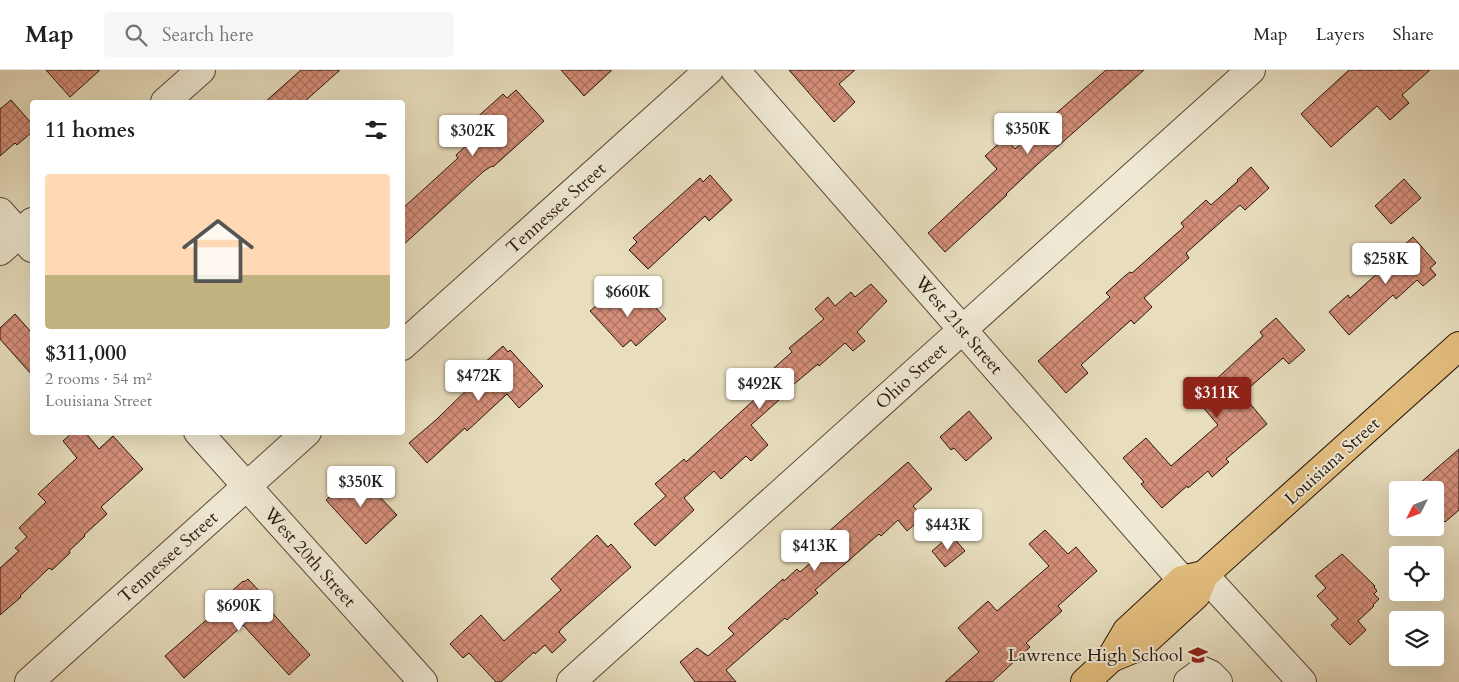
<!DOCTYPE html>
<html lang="en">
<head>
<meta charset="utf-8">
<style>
	body { margin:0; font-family:Cardo,serif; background:#f6f6f6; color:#202124; height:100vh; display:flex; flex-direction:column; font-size:19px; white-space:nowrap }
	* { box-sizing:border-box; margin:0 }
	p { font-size:16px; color:#757577 }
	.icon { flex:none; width:28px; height:28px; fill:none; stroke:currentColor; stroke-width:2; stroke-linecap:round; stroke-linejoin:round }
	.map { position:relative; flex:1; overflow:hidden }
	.side { position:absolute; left:30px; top:30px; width:375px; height:335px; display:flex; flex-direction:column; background:#fff; border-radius:5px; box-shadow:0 5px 20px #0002 }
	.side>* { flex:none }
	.needle { width:32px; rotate:228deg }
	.tools { position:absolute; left:1389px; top:411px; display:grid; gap:10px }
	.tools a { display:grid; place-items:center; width:55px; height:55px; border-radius:5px; background:#fff; box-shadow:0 5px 20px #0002; font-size:25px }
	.price { position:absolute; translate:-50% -42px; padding:0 11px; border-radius:5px; background:#fff; color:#222; font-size:16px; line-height:32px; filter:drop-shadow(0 1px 2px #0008) }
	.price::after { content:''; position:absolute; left:50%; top:30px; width:15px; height:11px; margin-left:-8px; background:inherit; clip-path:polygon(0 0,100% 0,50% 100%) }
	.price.current { background:#8f2418; color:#fff }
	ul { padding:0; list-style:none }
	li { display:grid; align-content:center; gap:10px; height:265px; padding:0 15px }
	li+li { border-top:1px solid #e0e0e0 }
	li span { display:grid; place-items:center; height:155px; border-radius:5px; color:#555 }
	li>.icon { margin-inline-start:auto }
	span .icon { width:90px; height:90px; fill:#fffc; stroke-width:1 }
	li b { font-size:21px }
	h2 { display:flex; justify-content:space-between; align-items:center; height:60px; padding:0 15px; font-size:21px }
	header { display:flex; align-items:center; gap:30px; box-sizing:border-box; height:70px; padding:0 25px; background:#fff; border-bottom:1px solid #e0e0e0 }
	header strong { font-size:24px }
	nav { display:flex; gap:28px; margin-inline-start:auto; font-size:18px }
	.search { width:350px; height:45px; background:#f6f6f6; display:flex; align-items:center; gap:12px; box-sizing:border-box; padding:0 18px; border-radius:5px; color:#757577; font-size:19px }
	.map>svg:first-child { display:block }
	.building { fill:url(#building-cross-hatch); stroke:#28150c }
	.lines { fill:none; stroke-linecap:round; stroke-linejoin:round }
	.minor-casing { stroke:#584738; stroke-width:30 }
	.major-casing { stroke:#28150c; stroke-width:30 }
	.minor { stroke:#f0ead5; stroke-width:28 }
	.major { stroke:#e4bf7f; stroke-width:28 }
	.labels { text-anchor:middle; stroke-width:4; stroke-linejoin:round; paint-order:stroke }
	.street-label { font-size:18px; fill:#28150c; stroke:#f0ead5 }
	.poi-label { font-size:18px; fill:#28150c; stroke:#f0ead5; text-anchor:end }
</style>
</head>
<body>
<header>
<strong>Map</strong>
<div class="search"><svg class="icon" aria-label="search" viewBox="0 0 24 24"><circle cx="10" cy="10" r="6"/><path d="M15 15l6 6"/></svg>Search here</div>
<nav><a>Map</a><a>Layers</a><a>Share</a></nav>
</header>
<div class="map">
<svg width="1459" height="612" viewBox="0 0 1459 612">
	<defs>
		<pattern id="building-cross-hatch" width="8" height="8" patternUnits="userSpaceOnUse" patternTransform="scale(1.25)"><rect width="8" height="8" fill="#d68f7a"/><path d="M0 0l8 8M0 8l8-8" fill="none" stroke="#ae7462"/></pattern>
	</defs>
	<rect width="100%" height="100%" fill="#e8debe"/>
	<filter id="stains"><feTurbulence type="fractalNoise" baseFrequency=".004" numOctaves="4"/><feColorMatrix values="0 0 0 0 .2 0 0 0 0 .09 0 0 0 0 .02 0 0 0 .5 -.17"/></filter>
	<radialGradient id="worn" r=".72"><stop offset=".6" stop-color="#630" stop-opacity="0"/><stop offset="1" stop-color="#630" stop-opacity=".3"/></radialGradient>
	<!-- building -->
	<g class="building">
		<path d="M 46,0 L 100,0 L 70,27 Z"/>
		<path d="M 301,0 L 340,0 L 304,32 L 265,32 Z"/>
		<path d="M 561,0 L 612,0 L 584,26 Z"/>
		<path d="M 789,0 L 855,0 L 839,14 L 855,32 L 834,52 Z"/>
		<path d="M 1106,0 L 1144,0 L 1039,93 L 1006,124 L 1007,125 L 945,182 L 928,163 L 997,99 L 985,86 L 1005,68 L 1015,79 Z"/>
		<path d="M 1349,0 L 1430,0 L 1402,25 L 1409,33 L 1390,50 L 1377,36 L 1331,77 L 1301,44 Z"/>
		<path d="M 516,20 L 544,51 L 493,97 L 492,96 L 484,101 L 402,176 L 402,139 L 458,88 L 456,85 L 469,73 L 456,59 L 469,46 L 473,51 L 503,24 L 507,28 Z"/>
		<path d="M 11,30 L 32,54 L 32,62 L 17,75 L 15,73 L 0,86 L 0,39 Z"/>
		<path d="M 1251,97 L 1269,118 L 1245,140 L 1240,135 L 1186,183 L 1189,188 L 1144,228 L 1152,237 L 1134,254 L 1131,250 L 1081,295 L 1088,303 L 1066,323 L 1038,291 L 1110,227 L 1106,223 L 1126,205 L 1130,202 L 1132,203 L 1184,157 L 1181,153 L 1206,130 L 1211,135 L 1238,111 L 1237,110 Z"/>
		<path d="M 710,105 L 732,130 L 709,151 L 705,146 L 648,199 L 629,180 L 637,172 L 633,168 L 700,108 L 703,112 Z"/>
		<path d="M 1404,109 L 1421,128 L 1391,154 L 1375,136 Z"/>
		<path d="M 1413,167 L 1436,193 L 1430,198 L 1436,205 L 1423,216 L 1417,210 L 1396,229 L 1393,225 L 1349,265 L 1329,242 L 1348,225 L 1350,228 L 1381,200 L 1379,198 Z"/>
		<path d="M 871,214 L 887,231 L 857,262 L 865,271 L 853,281 L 845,273 L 819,296 L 818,294 L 787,320 L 788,322 L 751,355 L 768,375 L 751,391 L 746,386 L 721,409 L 714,401 L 684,428 L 694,440 L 655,476 L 634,454 L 666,426 L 655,414 L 684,389 L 686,392 L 754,330 L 747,322 L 792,282 L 789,278 L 824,249 L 815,239 L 828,227 L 835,236 L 851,222 L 855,227 Z"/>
		<path d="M 621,221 L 630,231 L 641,221 L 666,249 L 636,276 L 631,270 L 623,277 L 590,241 L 609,225 L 613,229 Z"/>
		<path d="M 15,244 L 32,263 L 32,305 L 0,269 L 0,258 Z"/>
		<path d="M 1276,248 L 1305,280 L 1289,294 L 1283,288 L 1242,324 L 1267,354 L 1226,389 L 1229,392 L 1212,407 L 1208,401 L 1188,418 L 1187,416 L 1162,438 L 1141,414 L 1144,412 L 1123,388 L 1146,368 L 1171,396 L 1218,355 L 1192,324 L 1208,310 L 1211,314 L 1263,266 L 1260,262 Z"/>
		<path d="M 503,276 L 508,282 L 510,280 L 543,316 L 519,338 L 507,324 L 467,361 L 465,358 L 427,393 L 409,373 L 437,349 L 486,301 L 488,299 L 483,294 Z"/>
		<path d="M 969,341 L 992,368 L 966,391 L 954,378 L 951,380 L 940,367 Z"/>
		<path d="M 73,362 L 85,362 L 99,379 L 113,366 L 143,399 L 101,437 L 107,444 L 84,465 L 85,466 L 69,481 L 70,483 L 52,500 L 49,498 L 20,526 L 21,527 L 0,545 L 0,498 L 19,481 L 15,478 L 27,467 L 19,458 L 46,432 L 38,424 L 77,388 L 63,371 Z"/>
		<path d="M 1459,379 L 1459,440 L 1445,452 L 1435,441 L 1435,420 L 1412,420 Z"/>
		<path d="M 908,392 L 932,419 L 913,436 L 923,447 L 907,461 L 898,450 L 881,466 L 879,464 L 815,520 L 818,523 L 787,550 L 785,548 L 726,600 L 736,612 L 695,612 L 680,592 L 697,578 L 708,586 L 734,564 L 728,558 L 783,509 L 784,511 L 797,499 L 800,502 L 829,477 L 824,472 L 830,466 L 827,463 Z"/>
		<path d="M 356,402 L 397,445 L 366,474 L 326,430 Z"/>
		<path d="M 1045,460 L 1068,484 L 1076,477 L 1097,501 L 1058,536 L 1062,541 L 1026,573 L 1030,577 L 992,612 L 945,612 L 979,582 L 958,558 L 988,531 L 997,541 L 1049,496 L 1029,474 Z"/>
		<path d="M 597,465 L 608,477 L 611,474 L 631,497 L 561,559 L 559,562 L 566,570 L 552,583 L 545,575 L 535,584 L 534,582 L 501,612 L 496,612 L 469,583 L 463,588 L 450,574 L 481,545 L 504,571 L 561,520 L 551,509 Z"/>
		<path d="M 951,465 L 965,481 L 945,497 L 932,481 Z"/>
		<path d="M 1342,484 L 1375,516 L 1374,517 L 1377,521 L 1374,524 L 1379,529 L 1373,535 L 1374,536 L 1358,551 L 1366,560 L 1350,575 L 1331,555 L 1338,549 L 1317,526 L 1326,518 L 1315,506 Z"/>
		<path d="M 248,509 L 263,525 L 260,529 L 310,585 L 289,605 L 243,555 L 184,608 L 165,586 L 211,546 L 208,543 L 243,511 L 244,512 Z"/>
	</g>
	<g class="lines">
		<defs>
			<g id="minor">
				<path d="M 735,0 L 1182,510"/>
				<path d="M 165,32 L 201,0"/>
				<path d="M 0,142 L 32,178"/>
				<path d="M 0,181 L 32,152"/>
				<path d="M 402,276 L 709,0"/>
				<path d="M 198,362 L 423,612"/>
				<path d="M 1204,505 L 1302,612"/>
				<path d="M 29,612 L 307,362"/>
				<path d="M 571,612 L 1251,0"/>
				<path d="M 1188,612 L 1203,601 L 1210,604 L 1218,612"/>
			</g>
			<g id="major">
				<path d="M 1111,588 L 1140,576 L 1196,525 L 1204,505 L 1459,276"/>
				<path d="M 1085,612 L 1111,588 L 1127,561 L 1182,510 L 1204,505"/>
			</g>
		</defs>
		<!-- minor casing -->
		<use href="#minor" class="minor-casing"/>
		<!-- major casing -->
		<use href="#major" class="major-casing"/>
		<!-- minor -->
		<use href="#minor" class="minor"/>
		<!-- major -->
		<use href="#major" class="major"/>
	</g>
	<!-- icons -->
	<defs>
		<symbol id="school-bare" viewBox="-9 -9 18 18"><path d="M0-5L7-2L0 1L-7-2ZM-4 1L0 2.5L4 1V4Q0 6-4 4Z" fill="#8f2418" stroke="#f0ead5" stroke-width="2.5" paint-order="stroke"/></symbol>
	</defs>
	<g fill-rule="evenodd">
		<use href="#school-bare" x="1184" y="571" width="28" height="28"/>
	</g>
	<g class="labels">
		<!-- street labels -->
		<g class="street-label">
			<text transform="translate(556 138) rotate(-42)" y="6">Tennessee Street</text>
			<text transform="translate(959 255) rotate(49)" y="6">West 21st Street</text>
			<text transform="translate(911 306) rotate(-42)" y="6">Ohio Street</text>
			<text transform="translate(1332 391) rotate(-42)" y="6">Louisiana Street</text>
			<text transform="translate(168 487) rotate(-42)" y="6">Tennessee Street</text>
			<text transform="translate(310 487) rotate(48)" y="6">West 20th Street</text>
		</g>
		<!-- poi labels -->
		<g class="poi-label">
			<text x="1183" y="591">Lawrence High School</text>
		</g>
	</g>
	<rect width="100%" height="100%" filter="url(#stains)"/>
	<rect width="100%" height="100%" fill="url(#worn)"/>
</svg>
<div class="tools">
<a><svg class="needle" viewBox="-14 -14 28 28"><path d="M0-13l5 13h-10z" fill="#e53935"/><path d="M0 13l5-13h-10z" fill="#757577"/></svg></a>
<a><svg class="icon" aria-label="locate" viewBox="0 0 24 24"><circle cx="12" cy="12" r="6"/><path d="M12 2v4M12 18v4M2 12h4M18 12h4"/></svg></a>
<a><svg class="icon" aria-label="layers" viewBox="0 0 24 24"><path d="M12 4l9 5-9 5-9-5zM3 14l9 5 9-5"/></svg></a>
</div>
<b class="price" style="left:1028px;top:85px">$350K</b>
<b class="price" style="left:473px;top:87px">$302K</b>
<b class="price" style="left:1386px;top:215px">$258K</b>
<b class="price" style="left:628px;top:248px">$660K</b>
<b class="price" style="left:479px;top:332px">$472K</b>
<b class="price" style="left:760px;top:340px">$492K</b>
<b class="price current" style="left:1217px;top:349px">$311K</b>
<b class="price" style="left:361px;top:438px">$350K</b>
<b class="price" style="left:948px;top:481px">$443K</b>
<b class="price" style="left:815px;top:502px">$413K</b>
<b class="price" style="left:239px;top:562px">$690K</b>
<section class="side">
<h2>11 homes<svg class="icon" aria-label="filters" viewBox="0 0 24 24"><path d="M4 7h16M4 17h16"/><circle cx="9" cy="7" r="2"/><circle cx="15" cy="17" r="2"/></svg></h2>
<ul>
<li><span style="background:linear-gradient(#ffd9b3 65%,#c2b280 0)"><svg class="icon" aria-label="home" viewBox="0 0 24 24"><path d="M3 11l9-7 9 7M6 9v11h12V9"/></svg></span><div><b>$311,000</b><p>2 rooms · 54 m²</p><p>Louisiana Street</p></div></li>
</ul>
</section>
</div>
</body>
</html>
